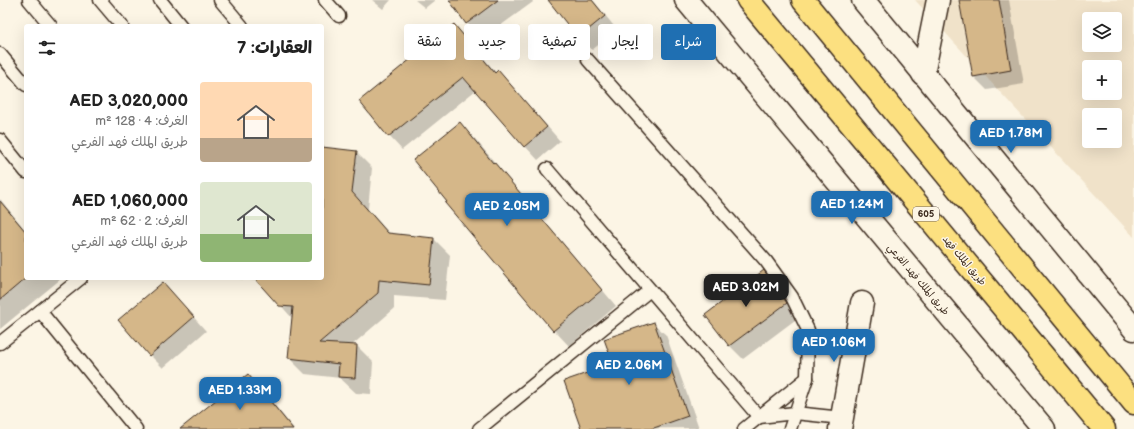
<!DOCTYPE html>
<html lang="ar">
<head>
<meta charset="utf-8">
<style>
	body { margin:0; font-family:"Balsamiq Sans","Playpen Sans Arabic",sans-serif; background:#f2f2f2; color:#222; direction:rtl; height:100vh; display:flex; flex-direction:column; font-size:15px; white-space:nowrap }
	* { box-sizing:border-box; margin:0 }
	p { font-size:13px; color:#767676 }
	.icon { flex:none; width:22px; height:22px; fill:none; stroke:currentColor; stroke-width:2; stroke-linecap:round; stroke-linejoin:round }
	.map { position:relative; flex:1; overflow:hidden; direction:ltr }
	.side { position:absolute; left:24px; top:24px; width:300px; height:256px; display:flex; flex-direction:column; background:#fff; border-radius:4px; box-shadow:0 4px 16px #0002; direction:rtl }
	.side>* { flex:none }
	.banner { position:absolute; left:336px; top:24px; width:380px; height:36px; direction:rtl; display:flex; gap:8px }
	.tools { position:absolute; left:1082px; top:12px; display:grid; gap:8px }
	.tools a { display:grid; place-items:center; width:40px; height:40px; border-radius:4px; background:#fff; box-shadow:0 4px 16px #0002; font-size:20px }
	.price { position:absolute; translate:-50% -34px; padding:0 9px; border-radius:8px; background:#1f6fb2; color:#fff; font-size:13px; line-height:26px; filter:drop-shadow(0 1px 2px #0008) }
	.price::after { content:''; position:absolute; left:50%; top:24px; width:12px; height:9px; margin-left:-6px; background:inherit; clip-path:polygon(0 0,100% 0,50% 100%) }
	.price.selected { background:#222; color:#fff }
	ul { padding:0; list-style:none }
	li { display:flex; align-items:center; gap:12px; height:100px; padding:0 12px }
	li span { display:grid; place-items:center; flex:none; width:112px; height:80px; border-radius:4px; color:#555 }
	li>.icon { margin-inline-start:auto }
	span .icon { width:48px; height:48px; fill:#fffc; stroke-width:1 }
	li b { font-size:17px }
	h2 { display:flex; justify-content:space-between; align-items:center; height:48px; padding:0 12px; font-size:17px }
	.tag { padding:0 14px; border-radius:4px; background:#fff; box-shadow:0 4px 16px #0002; font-size:14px; line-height:36px }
	.tag.selected { background:#1f6fb2; color:#fff }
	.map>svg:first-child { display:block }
	.built { fill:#f0e2c9; fill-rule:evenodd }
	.shadow { fill:#0003 }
	.building { fill:#d5b789; stroke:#3b2a1e }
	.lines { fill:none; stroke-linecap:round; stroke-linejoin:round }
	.lane-casing { stroke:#3b2a1e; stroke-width:15 }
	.street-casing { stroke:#3b2a1e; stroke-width:25 }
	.secondary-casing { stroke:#3b2a1e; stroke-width:25 }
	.highway-casing { stroke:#3b2a1e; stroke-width:25 }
	.lane { stroke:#fcf5e5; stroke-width:12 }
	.street { stroke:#fcf5e5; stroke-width:22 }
	.secondary { stroke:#fcf5e5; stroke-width:22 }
	.highway { stroke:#fce080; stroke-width:22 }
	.labels { text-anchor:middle; stroke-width:3; stroke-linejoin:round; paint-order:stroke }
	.shield { fill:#fcf5e5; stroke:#75675a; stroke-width:1 }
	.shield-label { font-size:9px; font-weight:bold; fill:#3b2a1e }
	.street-label { font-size:10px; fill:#3b2a1e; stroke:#fcf5e5 }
</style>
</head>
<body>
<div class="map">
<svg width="1134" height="429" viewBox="0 0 1134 429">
	<rect width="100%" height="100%" fill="#fcf5e5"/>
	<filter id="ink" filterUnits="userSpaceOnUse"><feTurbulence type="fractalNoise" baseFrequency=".025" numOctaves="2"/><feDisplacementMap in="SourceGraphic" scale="8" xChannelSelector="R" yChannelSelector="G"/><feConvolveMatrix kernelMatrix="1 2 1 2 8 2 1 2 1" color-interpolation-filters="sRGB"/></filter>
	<g filter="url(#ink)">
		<!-- built -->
		<path class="built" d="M 915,0 L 1134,0 L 1134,237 ZM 1089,19 L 1115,19 L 1115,45 L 1089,45 ZM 1089,67 L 1115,67 L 1115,93 L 1089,93 ZM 1089,115 L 1115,115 L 1115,141 L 1089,141 Z"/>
		<!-- shadow -->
		<g class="shadow">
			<path d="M 372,0 L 391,0 L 383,9 Z"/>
			<path d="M 415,0 L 435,0 L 425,8 Z"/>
			<path d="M 450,0 L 532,0 L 533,2 L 482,39 L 467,23 Z"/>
			<path d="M 550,0 L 593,0 L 617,30 L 592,50 L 579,37 Z"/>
			<path d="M 960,0 L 1009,0 L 1024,84 L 987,90 L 974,77 Z"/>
			<path d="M 454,25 L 467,38 L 496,73 L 498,72 L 511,85 L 560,141 L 538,160 L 525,146 L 476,90 L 402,150 L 389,136 Z"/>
			<path d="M 459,123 L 475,139 L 616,306 L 569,346 L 554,330 L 448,202 Z"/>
			<path d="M 322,148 L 356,152 L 372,168 L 368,209 L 390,234 L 434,239 L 450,255 L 445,300 L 394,296 L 394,309 L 351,346 L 357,346 L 373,362 L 371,394 L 356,393 L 340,378 L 305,374 L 289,358 L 293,319 L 259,281 L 228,278 L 322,278 Z"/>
			<path d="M 0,199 L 26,231 L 26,278 L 62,278 L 0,329 Z"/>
			<path d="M 763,272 L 777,285 L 799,317 L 743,359 L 730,346 L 706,315 Z"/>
			<path d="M 163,283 L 206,331 L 163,368 L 150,355 Z"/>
			<path d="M 653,323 L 666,335 L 699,428 L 582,429 Z"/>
			<path d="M 248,375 L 261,388 L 294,429 L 197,429 Z"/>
		</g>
		<!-- building -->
		<g class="building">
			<path d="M 449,0 L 498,0 L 466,24 Z"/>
			<path d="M 548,0 L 592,0 L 605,16 L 578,38 Z"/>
			<path d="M 959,0 L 999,0 L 1011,70 L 973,77 Z"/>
			<path d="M 454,24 L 495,73 L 498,70 L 547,127 L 524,147 L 463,77 L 388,137 L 359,101 Z"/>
			<path d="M 460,122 L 493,163 L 494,162 L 602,290 L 553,331 L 445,203 L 447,202 L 413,160 Z"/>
			<path d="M 322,147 L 357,151 L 352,192 L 388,233 L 434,238 L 429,285 L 379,280 L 378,293 L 319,343 L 357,345 L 355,378 L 338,377 L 339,364 L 288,358 L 293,307 L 279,306 L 254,278 L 322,278 Z"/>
			<path d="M 0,201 L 26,232 L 26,278 L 0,300 Z"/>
			<path d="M 764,270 L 787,303 L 729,346 L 705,315 Z"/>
			<path d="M 163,282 L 194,317 L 149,356 L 118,320 Z"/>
			<path d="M 654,322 L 688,416 L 651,429 L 581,429 L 564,381 L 613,364 L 604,339 Z"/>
			<path d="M 248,374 L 293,429 L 180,429 Z"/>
		</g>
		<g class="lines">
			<defs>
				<g id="lane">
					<path d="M 29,0 L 51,26"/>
					<path d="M 100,0 L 122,26"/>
					<path d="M 160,0 L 181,26"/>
					<path d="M 220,0 L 242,26"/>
					<path d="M 325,0 L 339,16"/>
					<path d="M 0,54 L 26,85"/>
					<path d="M 588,60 L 766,261 L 792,297 L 808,330 L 807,378 L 790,429"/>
					<path d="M 0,140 L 26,172"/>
					<path d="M 547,169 L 759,417 L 795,413 L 842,418"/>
					<path d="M 81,278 L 40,311 L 136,429"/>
					<path d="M 0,343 L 40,311"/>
					<path d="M 479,429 L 650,290"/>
					<path d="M 744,429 L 807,378"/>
				</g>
				<g id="street">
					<path d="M 923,74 L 938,0"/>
					<path d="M 840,429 L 862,303"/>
				</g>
				<g id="secondary">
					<path d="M 686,0 L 1044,429"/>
					<path d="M 863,0 L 1134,329"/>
				</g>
				<g id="highway">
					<path d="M 748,0 L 1104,429"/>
					<path d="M 803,0 L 1134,403"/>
				</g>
			</defs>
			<!-- lane casing -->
			<use href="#lane" class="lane-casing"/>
			<!-- street casing -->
			<use href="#street" class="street-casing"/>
			<!-- secondary casing -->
			<use href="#secondary" class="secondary-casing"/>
			<!-- highway casing -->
			<use href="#highway" class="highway-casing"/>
			<!-- lane -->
			<use href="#lane" class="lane"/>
			<!-- street -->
			<use href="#street" class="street"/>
			<!-- secondary -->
			<use href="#secondary" class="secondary"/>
			<!-- highway -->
			<use href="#highway" class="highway"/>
		</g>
	</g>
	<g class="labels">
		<!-- shield labels -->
		<rect class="shield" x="913" y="207" width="26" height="14" rx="3"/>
		<g class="shield-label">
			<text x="926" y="217">605</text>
		</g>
		<!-- street labels -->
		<g class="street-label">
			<text transform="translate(965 260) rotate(50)" y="4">طريق الملك فهد</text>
			<text transform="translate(919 279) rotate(50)" y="4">طريق الملك فهد الفرعي</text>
		</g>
	</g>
</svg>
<div class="tools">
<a><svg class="icon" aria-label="layers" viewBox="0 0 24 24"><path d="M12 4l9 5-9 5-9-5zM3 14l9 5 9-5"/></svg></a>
<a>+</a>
<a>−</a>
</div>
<b class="price" style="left:1011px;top:154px">AED 1.78M</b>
<b class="price" style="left:852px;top:225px">AED 1.24M</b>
<b class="price" style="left:507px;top:227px">AED 2.05M</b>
<b class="price selected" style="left:746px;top:308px">AED 3.02M</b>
<b class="price" style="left:834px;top:363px">AED 1.06M</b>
<b class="price" style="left:629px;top:386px">AED 2.06M</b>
<b class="price" style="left:240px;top:411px">AED 1.33M</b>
<div class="banner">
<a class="tag selected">شراء</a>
<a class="tag">إيجار</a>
<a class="tag">تصفية</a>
<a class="tag">جديد</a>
<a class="tag">شقة</a>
</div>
<section class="side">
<h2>العقارات: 7<svg class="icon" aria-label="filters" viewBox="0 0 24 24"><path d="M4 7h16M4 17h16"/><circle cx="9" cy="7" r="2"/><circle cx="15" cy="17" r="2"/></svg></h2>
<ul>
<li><span style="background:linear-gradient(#ffd9b3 70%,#b9a48a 0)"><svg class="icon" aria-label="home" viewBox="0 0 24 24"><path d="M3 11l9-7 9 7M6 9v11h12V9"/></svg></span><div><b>AED 3,020,000</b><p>الغرف: 4 · 128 m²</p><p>طريق الملك فهد الفرعي</p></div></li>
<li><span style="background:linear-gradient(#dfe7d0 65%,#8fb573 0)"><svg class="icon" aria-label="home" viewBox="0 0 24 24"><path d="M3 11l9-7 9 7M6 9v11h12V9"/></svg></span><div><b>AED 1,060,000</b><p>الغرف: 2 · 62 m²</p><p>طريق الملك فهد الفرعي</p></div></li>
</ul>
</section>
</div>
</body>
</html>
